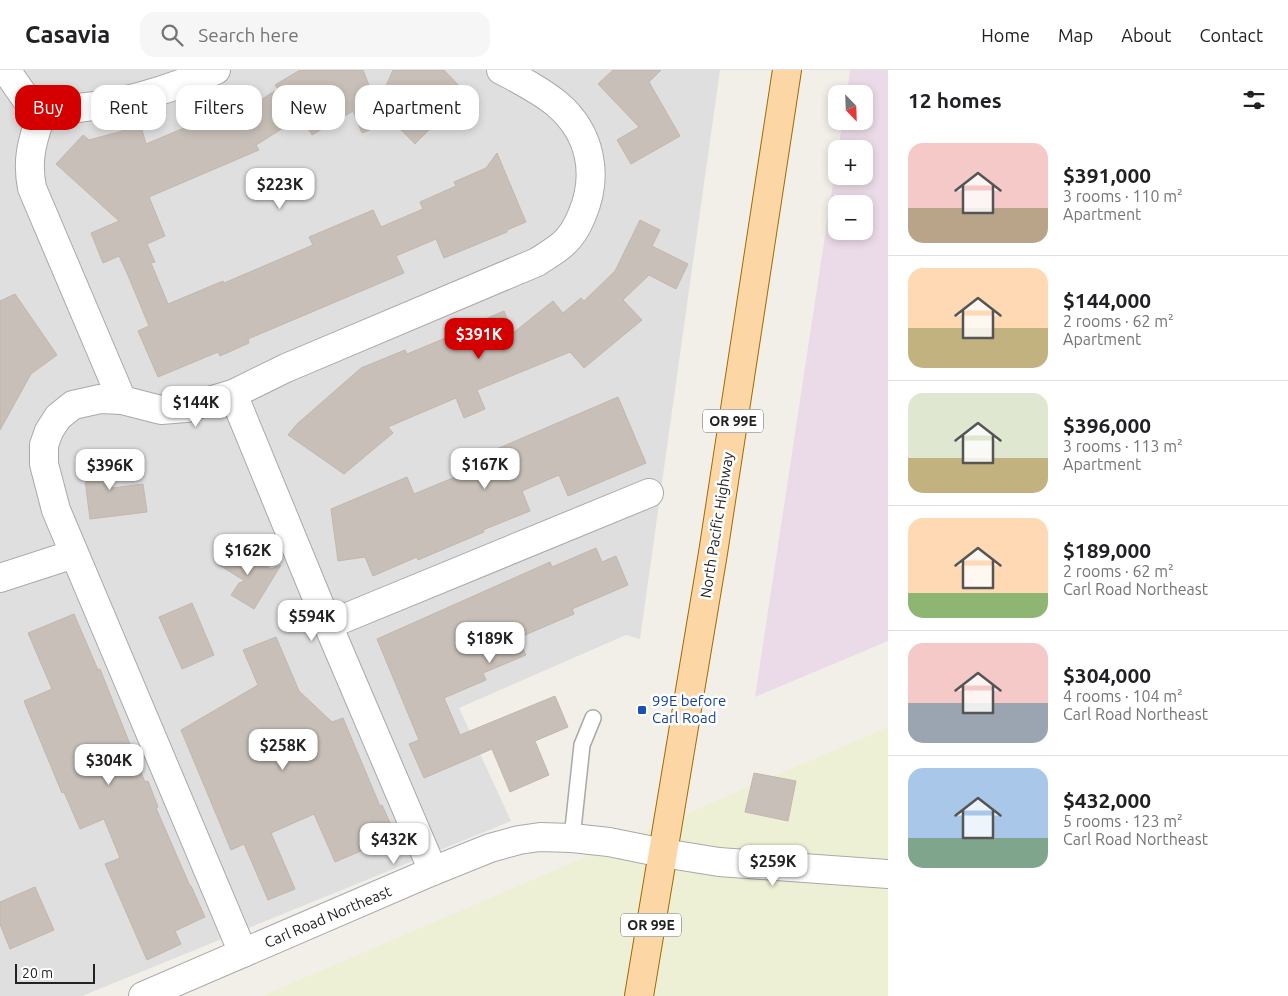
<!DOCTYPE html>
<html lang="en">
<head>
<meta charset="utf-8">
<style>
	body { margin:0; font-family:Ubuntu,sans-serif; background:#f6f6f6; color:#202124; height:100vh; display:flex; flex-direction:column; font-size:19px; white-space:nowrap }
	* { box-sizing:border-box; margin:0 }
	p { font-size:16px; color:#757577 }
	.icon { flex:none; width:28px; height:28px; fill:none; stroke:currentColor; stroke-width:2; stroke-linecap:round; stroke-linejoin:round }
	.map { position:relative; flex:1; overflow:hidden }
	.side { display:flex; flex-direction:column; background:#fff; width:400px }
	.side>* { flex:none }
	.banner { position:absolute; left:15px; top:15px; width:475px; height:45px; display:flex; gap:10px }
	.needle { width:32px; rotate:157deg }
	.buttons { position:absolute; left:828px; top:15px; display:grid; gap:10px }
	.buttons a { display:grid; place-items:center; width:45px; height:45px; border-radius:10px; background:#fff; box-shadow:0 2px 8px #0003; font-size:25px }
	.scale { position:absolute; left:15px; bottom:12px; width:80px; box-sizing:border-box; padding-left:5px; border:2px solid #222; border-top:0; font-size:14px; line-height:18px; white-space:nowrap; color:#222; -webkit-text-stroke:4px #fff; paint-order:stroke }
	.price { position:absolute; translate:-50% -42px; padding:0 11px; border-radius:10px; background:#fff; color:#222; font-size:16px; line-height:32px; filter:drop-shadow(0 1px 2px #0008) }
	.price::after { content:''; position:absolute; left:50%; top:30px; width:15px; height:11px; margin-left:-8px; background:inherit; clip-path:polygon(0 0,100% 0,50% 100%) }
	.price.on { background:#d40000; color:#fff }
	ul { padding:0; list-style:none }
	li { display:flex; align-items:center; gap:15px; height:125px; padding:0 20px }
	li+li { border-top:1px solid #e0e0e0 }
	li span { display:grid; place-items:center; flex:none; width:140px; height:100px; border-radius:15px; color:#555 }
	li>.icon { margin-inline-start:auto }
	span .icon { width:60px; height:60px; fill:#fffc; stroke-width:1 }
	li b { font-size:21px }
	h2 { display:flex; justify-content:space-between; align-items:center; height:60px; padding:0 20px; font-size:21px }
	.tag { padding:0 18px; border-radius:15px; background:#fff; box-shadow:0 2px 8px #0003; font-size:18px; line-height:45px }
	.tag.on { background:#d40000; color:#fff }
	header { display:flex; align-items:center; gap:30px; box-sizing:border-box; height:70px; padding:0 25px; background:#fff; border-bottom:1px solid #e0e0e0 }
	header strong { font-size:24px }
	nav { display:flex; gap:28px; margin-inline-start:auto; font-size:18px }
	.search { width:350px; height:45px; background:#f6f6f6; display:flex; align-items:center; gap:12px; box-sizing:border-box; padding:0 18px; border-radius:15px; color:#757577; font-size:19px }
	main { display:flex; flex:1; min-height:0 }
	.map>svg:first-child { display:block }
	.residential { fill:#e0dfdf }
	.industrial { fill:#ebdbe8; fill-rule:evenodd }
	.farmland { fill:#eef0d5 }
	.building { fill:#c7bfb8; stroke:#c4b6ab }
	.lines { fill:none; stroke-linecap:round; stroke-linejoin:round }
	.service-casing { stroke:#a9a9a9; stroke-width:18 }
	.minor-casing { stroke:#a9a9a9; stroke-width:30 }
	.primary-casing { stroke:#a06b00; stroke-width:30 }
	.service { stroke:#fff; stroke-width:15 }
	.minor { stroke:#fff; stroke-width:28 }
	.primary { stroke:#fcd6a4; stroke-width:28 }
	.transit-dot { fill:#1a4fb4; stroke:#fff; stroke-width:2 }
	.labels { text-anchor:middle; stroke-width:5; stroke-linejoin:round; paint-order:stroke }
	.shield { fill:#fff; stroke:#646464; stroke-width:1 }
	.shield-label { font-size:14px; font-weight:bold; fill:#222 }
	.street-label { font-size:15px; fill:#222; stroke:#fff }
	.transit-label { font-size:15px; fill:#164399; stroke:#fff; text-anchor:start }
</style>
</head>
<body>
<header>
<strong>Casavia</strong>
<div class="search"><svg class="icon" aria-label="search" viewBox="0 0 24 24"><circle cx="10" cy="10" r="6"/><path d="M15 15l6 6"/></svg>Search here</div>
<nav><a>Home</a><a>Map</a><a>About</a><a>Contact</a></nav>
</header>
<main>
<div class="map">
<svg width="888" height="926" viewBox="0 0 888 926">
	<rect width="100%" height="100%" fill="#f2efe9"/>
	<!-- residential -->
	<path class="residential" d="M 0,0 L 720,0 L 640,569 L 626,565 L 459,638 L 511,751 L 82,926 L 0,926 Z"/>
	<!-- industrial -->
	<path class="industrial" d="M 850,0 L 888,0 L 888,571 L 755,627 L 836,93 L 836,106 L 864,106 L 864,79 L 838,79 L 843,51 L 864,51 L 864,24 L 847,24 ZM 836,134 L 864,134 L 864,161 L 836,161 Z"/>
	<!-- farmland -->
	<path class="farmland" d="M 888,657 L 888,926 L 262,926 Z"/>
	<!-- building -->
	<g class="building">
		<path d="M 300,0 L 363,0 L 377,36 L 393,0 L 444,0 L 466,23 L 415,74 L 392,51 L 362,63 L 353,41 L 312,65 L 301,47 L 256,75 L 259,80 L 149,127 L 165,166 L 147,174 L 155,192 L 151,193 L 168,234 L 223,211 L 224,213 L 313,175 L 309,167 L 373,140 L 381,157 L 423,139 L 420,132 L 456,116 L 454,112 L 486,98 L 497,83 L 526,152 L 507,160 L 507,162 L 444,188 L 436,169 L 396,186 L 404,203 L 248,269 L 249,273 L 220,286 L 218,282 L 158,307 L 138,261 L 149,256 L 127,203 L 119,186 L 103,193 L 91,163 L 119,151 L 56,94 L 83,65 L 89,70 L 141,56 L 146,74 L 191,55 L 192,58 L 233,35 L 238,44 L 278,19 L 275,15 Z"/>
		<path d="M 613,0 L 661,0 L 649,12 L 680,66 L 631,94 L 617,70 L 639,57 L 598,14 Z"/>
		<path d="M 640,150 L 660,160 L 652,176 L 688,194 L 676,219 L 649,205 L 623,230 L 642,250 L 584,298 L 570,282 L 477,320 L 485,339 L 464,348 L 456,328 L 388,357 L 393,363 L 344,404 L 288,365 L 297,354 L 361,298 L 405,280 L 407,284 L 484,252 L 483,250 L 504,241 L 513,263 L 553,231 L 563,243 L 581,228 L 584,231 L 615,201 Z"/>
		<path d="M 15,224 L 57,285 L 31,304 L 0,360 L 0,231 Z"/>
		<path d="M 618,327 L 646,393 L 568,426 L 559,405 L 522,421 L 530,441 L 483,460 L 484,462 L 418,490 L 417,487 L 373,506 L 365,487 L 338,491 L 331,439 L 407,407 L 414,424 L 489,393 L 485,384 Z"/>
		<path d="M 108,382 L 112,418 L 143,414 L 147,442 L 90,449 L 82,386 Z"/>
		<path d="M 231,475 L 271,499 L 281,495 L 254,539 L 231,525 L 239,513 L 245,511 L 219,495 Z"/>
		<path d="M 596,478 L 602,492 L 616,486 L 628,515 L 572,539 L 574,544 L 518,568 L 526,585 L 483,603 L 486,610 L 444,628 L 460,665 L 555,626 L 568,657 L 535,671 L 549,705 L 510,722 L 492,679 L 424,708 L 409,674 L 419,670 L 377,569 L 550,492 L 552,497 Z"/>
		<path d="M 192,533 L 214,585 L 182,599 L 159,547 Z"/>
		<path d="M 74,544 L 98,600 L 100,599 L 145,712 L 148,711 L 158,737 L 156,738 L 190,816 L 191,816 L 205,847 L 175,861 L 181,874 L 147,890 L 105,794 L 120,788 L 104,749 L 80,759 L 64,722 L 62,723 L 24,631 L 52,619 L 28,563 Z"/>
		<path d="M 276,567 L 299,621 L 332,652 L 343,648 L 380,736 L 382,735 L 396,766 L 335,792 L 314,744 L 271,763 L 295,819 L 268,830 L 244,774 L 231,780 L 181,660 L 258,615 L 243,580 Z"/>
		<path d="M 754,703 L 796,711 L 788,751 L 745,742 Z"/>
		<path d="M 35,817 L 54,860 L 10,879 L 0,854 L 0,832 Z"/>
	</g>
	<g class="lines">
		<defs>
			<path id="service" d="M 572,768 L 582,675 L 593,648"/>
			<g id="minor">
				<path d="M 6,0 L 40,49"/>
				<path d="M 233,324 L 328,555 L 433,801"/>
				<path d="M 122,330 L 32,118 C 27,92 31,74 40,49 C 63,38 83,38 108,34 C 146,27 180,15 216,0"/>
				<path d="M 0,508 L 74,484"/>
				<path d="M 328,555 L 649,423"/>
				<path d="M 243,883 L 56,440 L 44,394 L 44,375 L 49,361 L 58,347 L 73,335 L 100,329 L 122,330 L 161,340 L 186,338 L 233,324 L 286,298 L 537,192 C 546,186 555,181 563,174 C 571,167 578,155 582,145 C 599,105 591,63 557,34 C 540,20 520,10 501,0"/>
				<path d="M 143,926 L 433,801 L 490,778 L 519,770 L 540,767 L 572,768 L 609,772 L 663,783 L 719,792 L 888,804"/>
			</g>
			<path id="primary" d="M 639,926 L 713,483 L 787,0"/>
		</defs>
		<!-- service casing -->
		<use href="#service" class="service-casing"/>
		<!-- minor casing -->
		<use href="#minor" class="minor-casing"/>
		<!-- primary casing -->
		<use href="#primary" class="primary-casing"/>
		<!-- service -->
		<use href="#service" class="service"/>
		<!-- minor -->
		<use href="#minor" class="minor"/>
		<!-- primary -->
		<use href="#primary" class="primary"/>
	</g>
	<!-- markers -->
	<rect class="transit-dot" x="637" y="635" width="10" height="10" rx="2.5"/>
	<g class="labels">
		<!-- shield labels -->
		<g class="shield">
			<rect x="703" y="339.5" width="60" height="23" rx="4"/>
			<rect x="621" y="843.5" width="60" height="23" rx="4"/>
		</g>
		<g class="shield-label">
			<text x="733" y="356">OR 99E</text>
			<text x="651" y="860">OR 99E</text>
		</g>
		<!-- street labels -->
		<g class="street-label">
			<text transform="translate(717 455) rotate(-81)" y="5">North Pacific Highway</text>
			<text transform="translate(328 847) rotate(-23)" y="5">Carl Road Northeast</text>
		</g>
		<!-- transit labels -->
		<g class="transit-label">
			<text x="652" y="636">99E before<tspan x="652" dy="17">Carl Road</tspan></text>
		</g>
	</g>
</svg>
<div class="buttons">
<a><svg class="needle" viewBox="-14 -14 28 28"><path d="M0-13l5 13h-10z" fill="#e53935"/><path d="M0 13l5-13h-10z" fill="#757577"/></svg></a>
<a>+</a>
<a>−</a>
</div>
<div class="scale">20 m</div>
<b class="price" style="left:280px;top:140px">$223K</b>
<b class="price on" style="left:479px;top:290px">$391K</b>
<b class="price" style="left:196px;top:358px">$144K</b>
<b class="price" style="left:485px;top:420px">$167K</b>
<b class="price" style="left:110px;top:421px">$396K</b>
<b class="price" style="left:248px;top:506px">$162K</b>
<b class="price" style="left:312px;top:572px">$594K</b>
<b class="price" style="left:490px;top:594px">$189K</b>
<b class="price" style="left:283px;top:701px">$258K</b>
<b class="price" style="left:109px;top:716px">$304K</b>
<b class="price" style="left:394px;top:795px">$432K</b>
<b class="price" style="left:773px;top:817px">$259K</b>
<div class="banner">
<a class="tag on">Buy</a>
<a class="tag">Rent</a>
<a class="tag">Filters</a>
<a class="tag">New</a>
<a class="tag">Apartment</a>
</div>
</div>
<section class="side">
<h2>12 homes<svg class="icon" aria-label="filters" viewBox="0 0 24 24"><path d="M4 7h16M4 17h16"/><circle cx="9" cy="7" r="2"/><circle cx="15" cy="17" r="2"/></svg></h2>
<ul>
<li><span style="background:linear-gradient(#f6c9c9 65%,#b9a48a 0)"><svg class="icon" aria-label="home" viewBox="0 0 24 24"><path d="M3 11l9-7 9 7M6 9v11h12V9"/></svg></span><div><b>$391,000</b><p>3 rooms · 110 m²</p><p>Apartment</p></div></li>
<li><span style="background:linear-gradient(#ffd9b3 60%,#c2b280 0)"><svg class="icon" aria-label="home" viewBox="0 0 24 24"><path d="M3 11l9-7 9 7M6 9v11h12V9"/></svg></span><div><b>$144,000</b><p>2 rooms · 62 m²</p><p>Apartment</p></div></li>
<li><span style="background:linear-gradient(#dfe7d0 65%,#c2b280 0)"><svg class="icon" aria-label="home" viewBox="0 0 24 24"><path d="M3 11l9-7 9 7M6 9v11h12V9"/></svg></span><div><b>$396,000</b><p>3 rooms · 113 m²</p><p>Apartment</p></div></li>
<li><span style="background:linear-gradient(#ffd9b3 75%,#8fb573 0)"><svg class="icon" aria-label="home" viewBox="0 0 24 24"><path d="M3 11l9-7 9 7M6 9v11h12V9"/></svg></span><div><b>$189,000</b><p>2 rooms · 62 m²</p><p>Carl Road Northeast</p></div></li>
<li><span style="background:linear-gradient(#f6c9c9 60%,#9aa5b1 0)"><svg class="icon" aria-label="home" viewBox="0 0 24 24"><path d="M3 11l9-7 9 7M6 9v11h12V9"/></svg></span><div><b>$304,000</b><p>4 rooms · 104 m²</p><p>Carl Road Northeast</p></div></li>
<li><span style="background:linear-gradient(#a9c7e8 70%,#7fa58c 0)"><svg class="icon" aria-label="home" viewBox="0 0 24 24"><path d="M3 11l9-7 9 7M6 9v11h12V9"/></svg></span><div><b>$432,000</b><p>5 rooms · 123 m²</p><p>Carl Road Northeast</p></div></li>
</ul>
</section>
</main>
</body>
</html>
